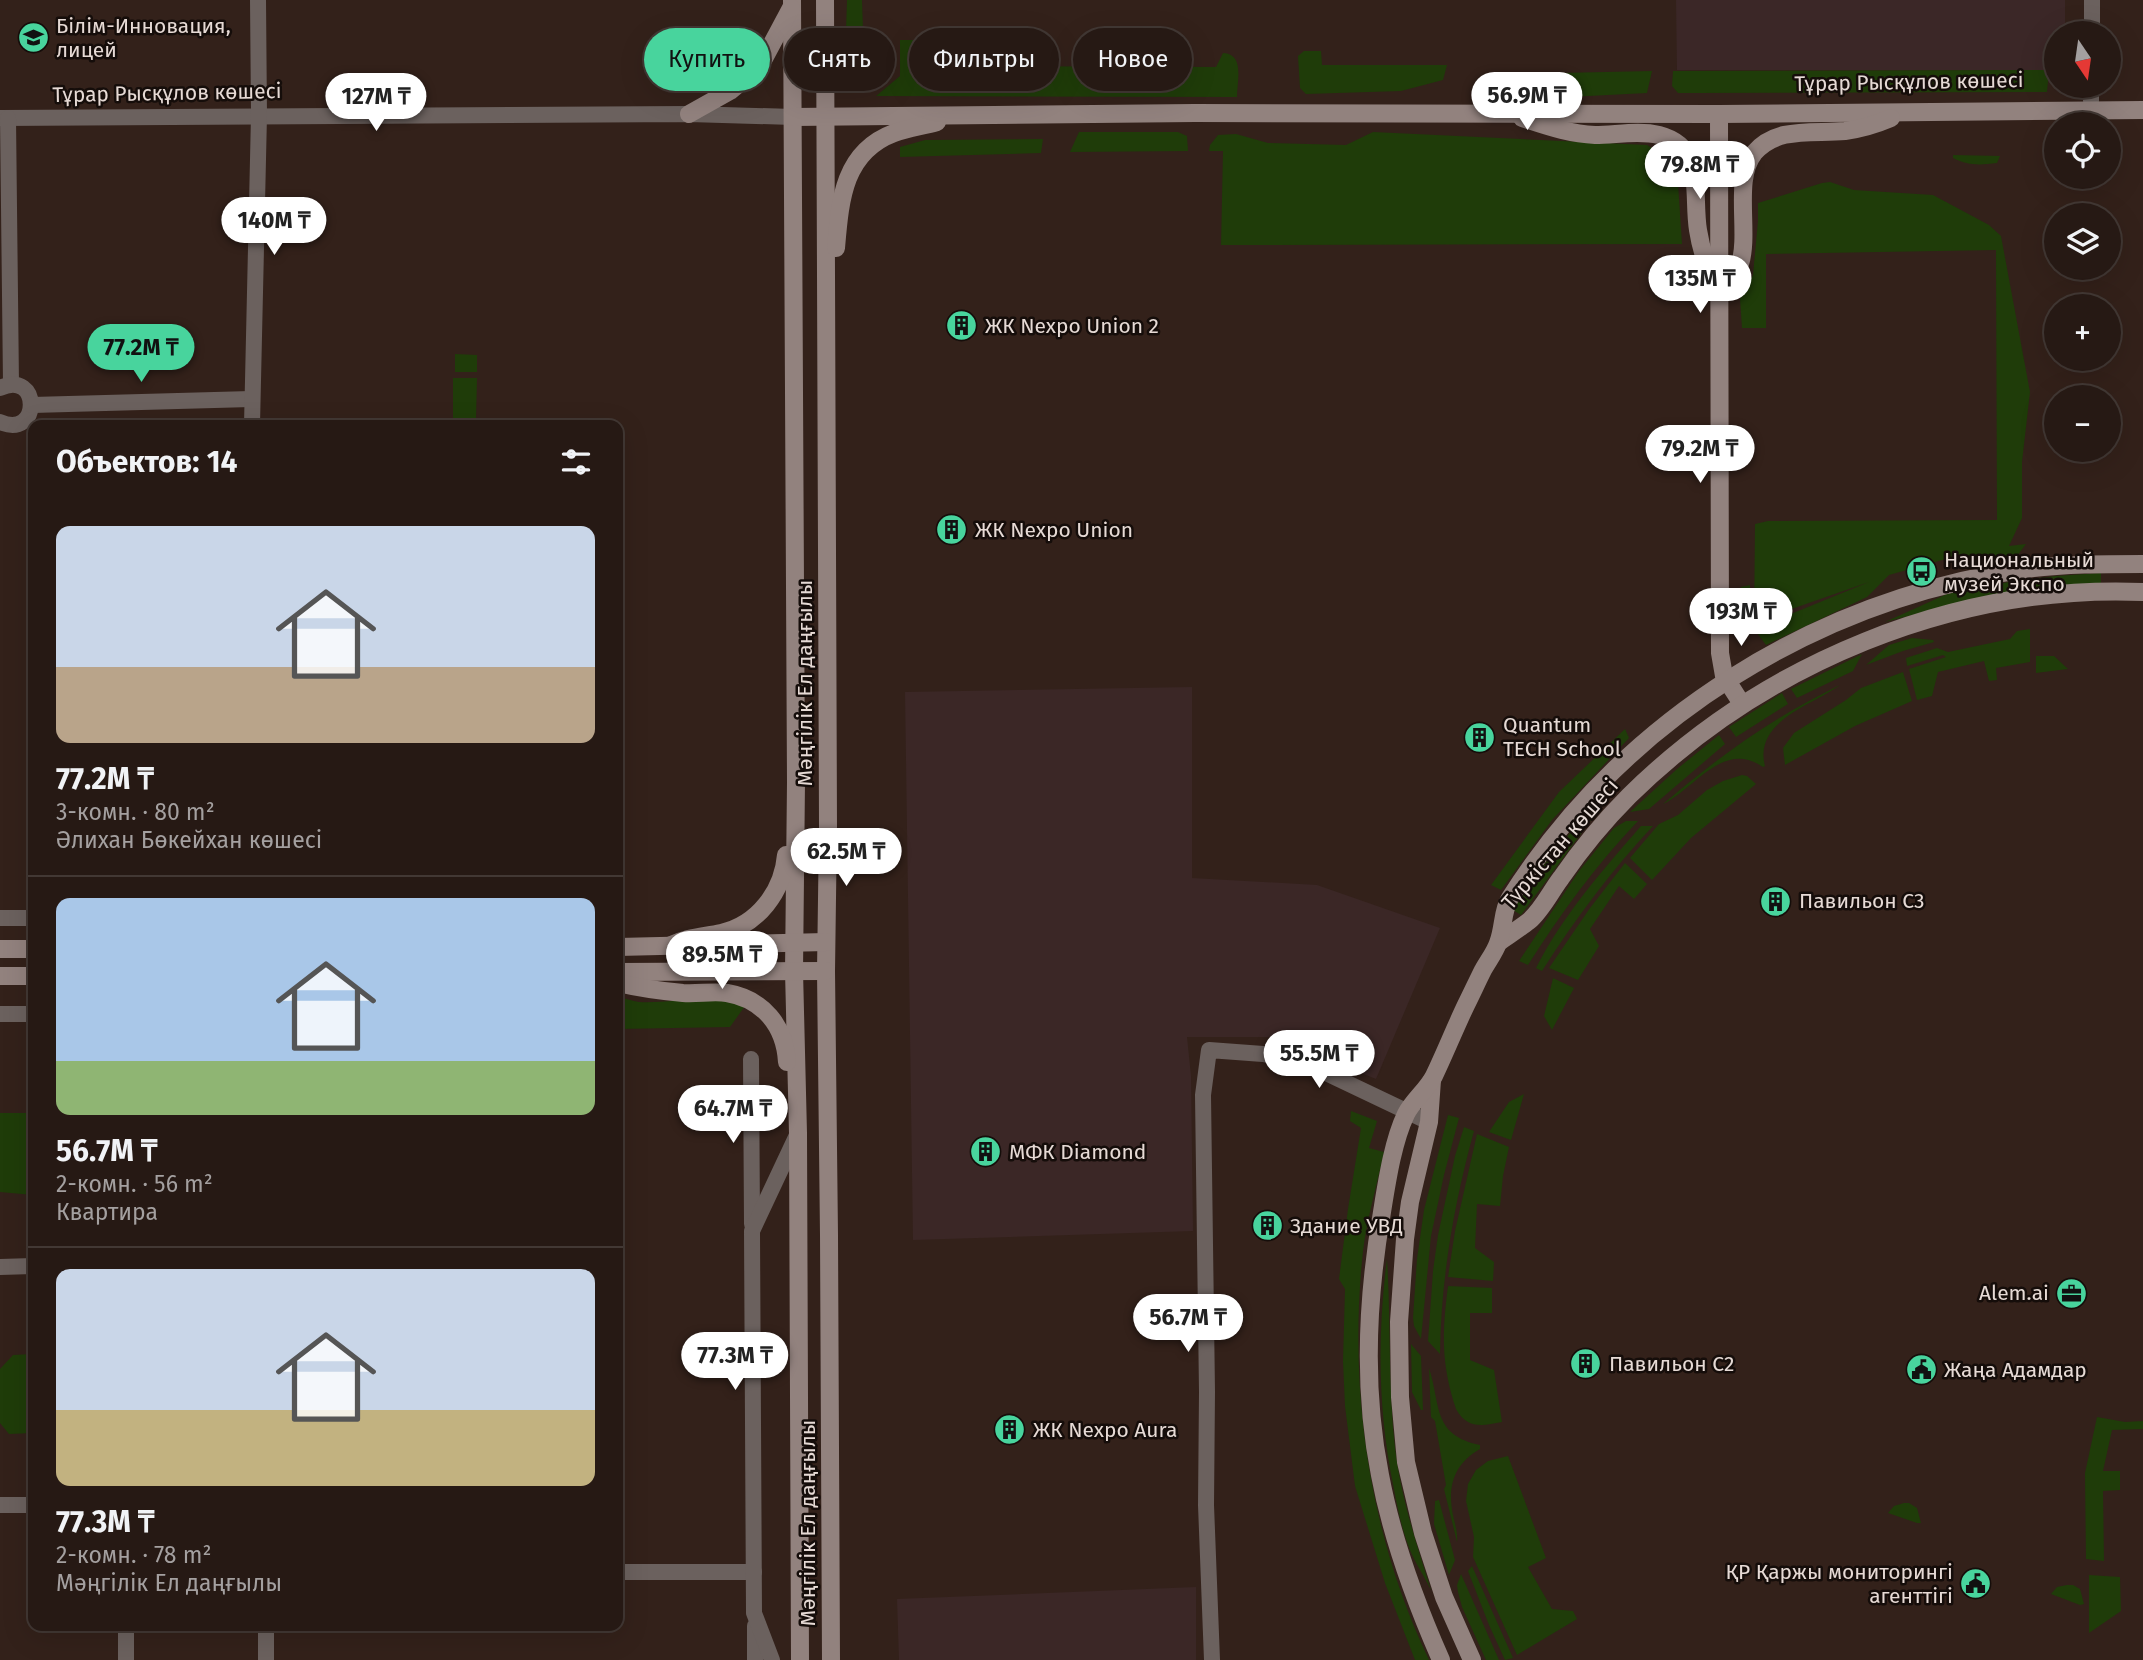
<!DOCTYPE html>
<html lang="ru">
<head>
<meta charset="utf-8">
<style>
	body { margin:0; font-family:"Fira Sans",sans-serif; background:#2e221d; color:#f1f3f6; height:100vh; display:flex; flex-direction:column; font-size:26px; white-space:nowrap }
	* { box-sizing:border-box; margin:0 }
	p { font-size:23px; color:#a4a0a0 }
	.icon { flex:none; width:38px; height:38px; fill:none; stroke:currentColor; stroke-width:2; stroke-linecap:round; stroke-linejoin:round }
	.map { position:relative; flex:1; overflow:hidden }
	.side { position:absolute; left:28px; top:420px; width:595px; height:1211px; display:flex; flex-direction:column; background:#261914; border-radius:14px; box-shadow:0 7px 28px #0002,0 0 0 2px #423834 }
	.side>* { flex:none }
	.hud { position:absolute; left:644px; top:28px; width:665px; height:63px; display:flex; gap:14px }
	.needle { width:46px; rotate:167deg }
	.buttons { position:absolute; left:2044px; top:21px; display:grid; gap:14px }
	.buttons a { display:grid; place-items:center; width:77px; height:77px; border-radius:50%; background:#261914; box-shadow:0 7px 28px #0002,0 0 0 2px #423834; font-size:35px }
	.price { position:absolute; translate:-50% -60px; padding:0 16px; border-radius:24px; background:#fff; color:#222; font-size:23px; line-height:46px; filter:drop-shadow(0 2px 4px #0008) }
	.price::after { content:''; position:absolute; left:50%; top:42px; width:21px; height:16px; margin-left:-10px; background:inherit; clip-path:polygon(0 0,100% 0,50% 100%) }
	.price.on { background:#48d49d; color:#111 }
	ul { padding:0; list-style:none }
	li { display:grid; align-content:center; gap:14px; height:371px; padding:0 28px }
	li+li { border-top:2px solid #423834 }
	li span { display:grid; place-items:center; height:217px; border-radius:14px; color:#555 }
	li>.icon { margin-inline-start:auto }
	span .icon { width:126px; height:126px; fill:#fffc; stroke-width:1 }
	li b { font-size:30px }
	h2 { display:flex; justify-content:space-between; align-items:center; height:84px; padding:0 28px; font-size:30px }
	.pill { padding:0 24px; border-radius:32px; background:#261914; box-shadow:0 7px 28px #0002,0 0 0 2px #423834; font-size:24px; line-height:63px }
	.pill.on { background:#48d49d; color:#111 }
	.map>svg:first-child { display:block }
	.commercial { fill:#3b2726 }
	.industrial { fill:#3b2727 }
	.green { fill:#1f3c09 }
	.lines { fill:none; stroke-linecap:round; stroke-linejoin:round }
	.street { stroke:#6b615e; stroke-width:16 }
	.secondary { stroke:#92827e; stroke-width:18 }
	.labels { text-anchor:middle; stroke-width:5; stroke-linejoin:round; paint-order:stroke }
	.poi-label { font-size:21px; fill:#e6dad5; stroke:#150d0a; text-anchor:start }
	.street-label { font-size:21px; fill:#e6dad5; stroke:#150d0a }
</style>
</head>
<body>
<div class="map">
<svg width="2143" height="1660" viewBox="0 0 2143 1660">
	<rect width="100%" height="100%" fill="#33211a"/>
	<!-- commercial -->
	<g class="commercial">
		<path d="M 1192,687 L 1192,878 L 1317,885 L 1440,928 L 1376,1079 L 1271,1037 L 1187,1037 L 1191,1076 L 1193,1231 L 913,1240 L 905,692 Z"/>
		<path d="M 1196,1587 L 1196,1660 L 899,1660 L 897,1599 Z"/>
	</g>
	<!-- industrial -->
	<path class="industrial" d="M 1676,0 L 2065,0 L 2065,33 L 2056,33 L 2056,70 L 1677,70 Z"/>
	<!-- green -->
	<g class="green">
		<path d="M 847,0 L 862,0 L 864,60 L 845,63 Z"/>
		<path d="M 900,40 L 922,40 L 962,47 L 975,55 L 982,66 L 1216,67 L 1223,53 C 1245,54 1237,81 1237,97 L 876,96 L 900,76 Z"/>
		<path d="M 1304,51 L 1321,51 L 1322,65 L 1447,65 L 1443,80 L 1401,91 L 1306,94 L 1300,88 L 1298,56 Z"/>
		<path d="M 2049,70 L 2047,92 L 1695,93 L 1678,93 L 1672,86 L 1673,71 Z"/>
		<path d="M 1652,71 L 1647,93 L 1569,97 L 1513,78 L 1512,74 Z"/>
		<path d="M 1079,132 L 1178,132 L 1187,136 L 1188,151 L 1070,152 Z"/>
		<path d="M 1373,132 L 1647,145 L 1659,152 L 1678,183 L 1682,244 L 1221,245 L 1223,151 L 1209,151 L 1210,145 L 1218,135 L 1236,134 L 1268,143 L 1346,145 Z"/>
		<path d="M 1043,139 L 1041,153 L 900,157 L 900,147 L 925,140 Z"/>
		<path d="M 1953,155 L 2000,156 L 1997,163 C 1980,165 1969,166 1953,158 Z"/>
		<path d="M 1830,182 L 1854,190 L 1933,195 L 1989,225 L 2001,236 L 2030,392 L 2022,462 L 2022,518 L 2009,546 L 2026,544 L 2017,556 L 1979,565 L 1951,559 L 1953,557 L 1889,575 L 1867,597 L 1766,645 L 1757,633 L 1776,620 L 1869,582 L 1777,614 L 1754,627 L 1755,524 L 1768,521 L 1997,520 L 1996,250 L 1766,254 L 1766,328 L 1742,328 L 1740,299 L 1753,275 L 1758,221 L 1758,203 L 1822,183 Z"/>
		<path d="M 455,354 L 477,355 L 477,372 L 455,372 Z"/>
		<path d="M 453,378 L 477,378 L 476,419 L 453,419 Z"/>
		<path d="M 2101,573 L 2101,584 L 1955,604 L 1885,622 L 1947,594 L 2009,582 L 2056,576 Z"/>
		<path d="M 1750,585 L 1750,632 L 1738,638 L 1740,591 L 1741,587 Z"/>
		<path d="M 2030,629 L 2030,662 L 1996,668 L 1997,680 L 1989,681 L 1984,661 L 1938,672 L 1932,696 L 1917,700 L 1909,669 L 1946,657 L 1943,655 L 1907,666 L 1906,658 L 1937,648 L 1948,652 L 2010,639 L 2017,631 Z"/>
		<path d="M 1912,638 L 1933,640 L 1934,642 L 1903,651 L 1866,665 L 1889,645 Z"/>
		<path d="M 1862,654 L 1853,671 L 1797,698 L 1791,689 Z"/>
		<path d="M 2036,656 L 2054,656 L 2068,669 L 2036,673 Z"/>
		<path d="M 1903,672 L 1912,701 L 1855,726 L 1785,765 L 1783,748 L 1794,733 L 1846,700 L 1861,688 Z"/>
		<path d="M 1840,685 C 1813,705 1753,721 1765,766 L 1763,767 C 1723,739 1694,790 1663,804 C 1718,757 1775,716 1840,685 Z"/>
		<path d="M 1782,693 L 1788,704 L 1736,737 L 1729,727 Z"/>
		<path d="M 1625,729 L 1629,738 L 1552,820 L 1501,890 L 1491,885 L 1559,792 Z"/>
		<path d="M 1719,735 L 1725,744 L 1649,809 L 1630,812 L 1677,769 Z"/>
		<path d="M 1742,775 L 1747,776 L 1756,784 L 1691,838 L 1652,880 L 1630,858 L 1659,824 L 1678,815 L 1707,790 L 1723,781 Z"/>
		<path d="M 1619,782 L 1521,915 L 1513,910 L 1539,871 L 1579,822 Z"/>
		<path d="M 1626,821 L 1638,821 C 1596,865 1561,913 1528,965 L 1519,961 L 1579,871 L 1614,828 Z"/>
		<path d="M 1641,826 L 1653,826 C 1611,871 1575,919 1542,971 L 1536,968 C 1563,915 1602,871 1641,826 Z"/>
		<path d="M 1625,863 L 1647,884 L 1634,899 L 1619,886 L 1590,929 L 1599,946 L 1578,980 L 1549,968 L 1590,908 Z"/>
		<path d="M 1553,978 L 1574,988 L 1552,1030 L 1544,1016 Z"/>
		<path d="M 618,997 C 625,998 632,1001 639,1002 C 667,1004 723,993 745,1006 L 730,1027 L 618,1029 Z"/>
		<path d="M 1524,1094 L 1511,1140 L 1489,1132 L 1509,1102 Z"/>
		<path d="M 1351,1111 L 1377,1121 L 1369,1148 L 1384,1152 C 1377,1185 1367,1218 1363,1251 C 1348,1390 1369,1534 1429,1660 L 1415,1660 L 1385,1583 L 1355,1486 L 1345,1406 L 1343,1361 L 1345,1289 L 1339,1279 L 1348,1209 L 1361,1128 L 1350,1121 Z"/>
		<path d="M 0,1113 L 33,1113 L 33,1195 L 0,1192 Z"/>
		<path d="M 1448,1115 L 1459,1118 L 1444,1175 L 1431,1236 L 1421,1339 L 1414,1326 L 1413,1318 L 1417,1259 L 1424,1210 Z"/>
		<path d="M 1464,1127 L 1474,1131 C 1454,1204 1441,1277 1440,1354 L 1428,1341 L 1433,1271 L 1438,1235 L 1455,1156 Z"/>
		<path d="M 1477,1134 L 1509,1147 L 1503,1176 L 1500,1206 L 1477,1204 L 1475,1248 L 1494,1262 L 1493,1281 L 1448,1277 L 1455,1231 Z"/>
		<path d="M 1387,1259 C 1391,1322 1388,1385 1395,1448 C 1401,1497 1416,1543 1431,1590 C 1423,1574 1412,1558 1407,1542 C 1401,1525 1397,1506 1394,1489 C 1378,1413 1377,1336 1387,1259 Z"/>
		<path d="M 1448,1286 L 1492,1288 L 1492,1313 L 1470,1313 L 1470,1360 L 1494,1370 L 1502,1422 C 1482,1426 1467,1429 1456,1409 C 1441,1364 1442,1332 1448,1286 Z"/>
		<path d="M 1411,1344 L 1421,1356 L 1423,1410 L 1421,1410 L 1412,1392 Z"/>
		<path d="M 33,1354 L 33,1433 L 9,1434 L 0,1423 L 0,1369 L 13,1355 Z"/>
		<path d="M 1429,1368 C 1441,1405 1432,1435 1480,1445 L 1480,1449 C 1454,1464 1447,1486 1453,1515 C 1455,1524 1458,1533 1457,1542 L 1444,1489 L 1446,1485 L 1435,1421 L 1431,1417 Z"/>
		<path d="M 2097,1417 L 2125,1422 L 2143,1421 L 2143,1429 L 2112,1430 L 2103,1471 L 2120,1471 L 2120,1490 L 2103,1491 L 2104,1561 L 2086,1559 L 2085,1473 Z"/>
		<path d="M 1508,1456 L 1546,1558 L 1528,1567 L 1552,1609 L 1573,1611 L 1577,1619 L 1517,1655 L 1473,1557 L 1474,1537 L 1466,1501 L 1468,1484 L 1476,1470 L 1488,1461 Z"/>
		<path d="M 1439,1500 L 1455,1560 L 1449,1575 L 1434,1524 L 1435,1501 Z"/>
		<path d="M 1904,1503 L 1909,1503 L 1917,1508 L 1921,1523 L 1917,1523 L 1888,1513 L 1894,1506 Z"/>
		<path d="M 1472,1566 L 1513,1658 L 1505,1660 L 1489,1625 L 1468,1571 Z"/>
		<path d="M 1461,1574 L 1499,1660 L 1486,1660 L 1462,1607 L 1458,1592 L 1457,1585 Z"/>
		<path d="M 2089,1575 L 2120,1577 L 2121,1611 L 2089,1633 Z"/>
		<path d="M 2067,1585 L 2073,1585 L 2080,1589 L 2084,1604 L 2080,1605 L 2051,1594 L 2057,1587 Z"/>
	</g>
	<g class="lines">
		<!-- street -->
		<g class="street">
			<path d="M 2092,33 L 2092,0"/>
			<path d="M 2091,86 L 2091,101"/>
			<path d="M 0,118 L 689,114 L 793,117"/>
			<path d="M 8,118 L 11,384"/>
			<path d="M 0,388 C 41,369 41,440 0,422"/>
			<path d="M 32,405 L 251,399"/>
			<path d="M 252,425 L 259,115 L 258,0"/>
			<path d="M 0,918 L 33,918"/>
			<path d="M 0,1014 L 33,1014"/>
			<path d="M 751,1059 L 752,1224"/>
			<path d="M 0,1267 L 33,1266"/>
			<path d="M 0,1505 L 33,1505"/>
			<path d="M 618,1572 L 754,1572"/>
			<path d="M 126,1626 L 126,1660"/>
			<path d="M 755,1626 L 755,1660"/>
			<path d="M 266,1660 L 266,1626"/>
			<path d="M 772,1660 L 754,1613 L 752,1231 L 798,1133"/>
			<path d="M 1212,1660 L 1206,1505 L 1207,1392 L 1203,1095 L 1209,1050 L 1263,1054 L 1303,1062 L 1429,1122"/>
		</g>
		<!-- secondary -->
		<g class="secondary">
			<path d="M 792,0 L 796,782 L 794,971 L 798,1133 L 800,1660"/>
			<path d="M 825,0 L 828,826 L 826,971 L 829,1235 L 831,1660"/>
			<path d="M 689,114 L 730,91 L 760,66 L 791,8"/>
			<path d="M 1719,114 L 1720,653 L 1724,676 L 1742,704"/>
			<path d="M 793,117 L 1195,113 L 1719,114 L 2143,110"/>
			<path d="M 1522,118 C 1547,126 1569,134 1595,135 C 1615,135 1639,130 1659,135 C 1706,147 1692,194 1698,230 C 1701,249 1707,269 1718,285"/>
			<path d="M 836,248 C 840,201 843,152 894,133 C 908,128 923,126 937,122"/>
			<path d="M 1720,288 C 1727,281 1737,274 1740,264 C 1750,232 1733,179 1754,153 C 1777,126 1813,134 1845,131 C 1860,129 1877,124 1891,118"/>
			<path d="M 1499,942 C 1509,935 1520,928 1529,921 C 1542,910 1551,891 1561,878 C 1581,849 1604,821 1629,796 C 1763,664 1953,584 2143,592"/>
			<path d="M 669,946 C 688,937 701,937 721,933 C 758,925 783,891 786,855"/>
			<path d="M 618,947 L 826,942"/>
			<path d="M 0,949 L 33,949"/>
			<path d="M 618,972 L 826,971"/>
			<path d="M 0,976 L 33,976"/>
			<path d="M 618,983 C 639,988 661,991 683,993 C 698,994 713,991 727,993 C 763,999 785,1026 787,1062"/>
			<path d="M 1432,1080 L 1429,1122 L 1410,1202 L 1405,1239 L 1399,1322 L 1400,1397 L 1406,1462 L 1423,1533 L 1444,1597 L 1472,1660"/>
			<path d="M 1441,1660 C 1415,1601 1392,1539 1380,1475 C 1363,1390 1367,1298 1382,1212 C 1387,1181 1393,1141 1406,1114 C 1413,1100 1427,1090 1434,1076 C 1445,1053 1455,1028 1466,1005 C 1472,993 1477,982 1483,970 C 1488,961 1495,952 1498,943 C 1504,928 1502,911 1510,898 C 1624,718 1817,599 2026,569 C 2065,564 2104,564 2143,564"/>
		</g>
	</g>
	<!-- icons -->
	<defs>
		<symbol id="school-disc" viewBox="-11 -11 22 22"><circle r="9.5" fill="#48d49d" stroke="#150d0a"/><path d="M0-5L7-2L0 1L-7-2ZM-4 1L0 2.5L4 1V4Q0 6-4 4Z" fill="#111"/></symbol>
		<symbol id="building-disc" viewBox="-11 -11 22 22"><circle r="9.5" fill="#48d49d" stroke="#150d0a"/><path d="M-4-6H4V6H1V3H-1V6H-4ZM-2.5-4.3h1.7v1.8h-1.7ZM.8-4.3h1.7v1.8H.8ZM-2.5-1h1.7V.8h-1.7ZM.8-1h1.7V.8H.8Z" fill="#111"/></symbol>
		<symbol id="bus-disc" viewBox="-11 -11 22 22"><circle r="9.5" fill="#48d49d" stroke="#150d0a"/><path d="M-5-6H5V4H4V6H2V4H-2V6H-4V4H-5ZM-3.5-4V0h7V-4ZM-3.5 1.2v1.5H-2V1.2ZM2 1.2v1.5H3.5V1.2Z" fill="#111"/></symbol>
		<symbol id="office-disc" viewBox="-11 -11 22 22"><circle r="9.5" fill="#48d49d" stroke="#150d0a"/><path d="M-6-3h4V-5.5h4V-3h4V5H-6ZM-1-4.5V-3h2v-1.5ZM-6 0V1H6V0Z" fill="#111"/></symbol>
		<symbol id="civic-disc" viewBox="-11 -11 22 22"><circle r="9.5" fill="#48d49d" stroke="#150d0a"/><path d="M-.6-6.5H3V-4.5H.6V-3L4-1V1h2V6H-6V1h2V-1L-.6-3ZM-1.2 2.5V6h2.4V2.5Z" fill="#111"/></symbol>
	</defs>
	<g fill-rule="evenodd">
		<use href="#school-disc" x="16" y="20" width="35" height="35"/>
		<use href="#building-disc" x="944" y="308" width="35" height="35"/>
		<use href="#building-disc" x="934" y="512" width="35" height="35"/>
		<use href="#bus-disc" x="1904" y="554" width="35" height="35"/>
		<use href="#building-disc" x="1462" y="720" width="35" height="35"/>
		<use href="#building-disc" x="1758" y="884" width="35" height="35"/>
		<use href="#building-disc" x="968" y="1134" width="35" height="35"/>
		<use href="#building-disc" x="1250" y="1208" width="35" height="35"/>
		<use href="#office-disc" x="2054" y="1276" width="35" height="35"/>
		<use href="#building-disc" x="1568" y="1346" width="35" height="35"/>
		<use href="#civic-disc" x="1904" y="1352" width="35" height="35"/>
		<use href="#building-disc" x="992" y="1412" width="35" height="35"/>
		<use href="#civic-disc" x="1958" y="1566" width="35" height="35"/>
	</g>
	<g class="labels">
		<!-- poi labels -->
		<g class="poi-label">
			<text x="56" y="33">Білім-Инновация,<tspan x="56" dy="24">лицей</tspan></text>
			<text x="985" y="333">ЖК Nexpo Union 2</text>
			<text x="975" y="537">ЖК Nexpo Union</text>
			<text x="1944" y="567">Национальный<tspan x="1944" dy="24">музей Экспо</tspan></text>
			<text x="1503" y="732">Quantum<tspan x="1503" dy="24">TECH School</tspan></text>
			<text x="1799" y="908">Павильон С3</text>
			<text x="1009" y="1159">МФК Diamond</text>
			<text x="1290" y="1233">Здание УВД</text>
			<text x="2049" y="1300" text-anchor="end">Alem.ai</text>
			<text x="1609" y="1371">Павильон С2</text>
			<text x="1944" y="1377">Жаңа Адамдар</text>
			<text x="1033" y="1437">ЖК Nexpo Aura</text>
			<text x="1953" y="1579" text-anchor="end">ҚР Қаржы мониторингі<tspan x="1953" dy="24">агенттігі</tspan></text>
		</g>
		<!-- street labels -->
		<g class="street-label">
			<text transform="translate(1909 82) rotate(-1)" y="7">Тұрар Рысқұлов көшесі</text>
			<text transform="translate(167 93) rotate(-1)" y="7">Тұрар Рысқұлов көшесі</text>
			<text transform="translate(805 683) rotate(-90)" y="7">Мәңгілік Ел даңғылы</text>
			<text transform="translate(1560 844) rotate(-49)" y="7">Түркістан көшесі</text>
			<text transform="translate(808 1523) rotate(-90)" y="7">Мәңгілік Ел даңғылы</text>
		</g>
	</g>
</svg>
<div class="buttons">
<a><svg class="needle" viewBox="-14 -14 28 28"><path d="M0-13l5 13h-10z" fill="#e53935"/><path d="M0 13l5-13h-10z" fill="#a4a0a0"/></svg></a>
<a><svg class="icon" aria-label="locate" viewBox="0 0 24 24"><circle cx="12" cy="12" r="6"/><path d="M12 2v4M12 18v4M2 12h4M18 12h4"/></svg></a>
<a><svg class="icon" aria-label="layers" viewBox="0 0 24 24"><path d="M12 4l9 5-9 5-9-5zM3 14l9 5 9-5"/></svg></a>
<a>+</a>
<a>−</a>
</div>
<b class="price" style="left:1527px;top:132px">56.9M ₸</b>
<b class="price" style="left:376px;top:133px">127M ₸</b>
<b class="price" style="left:1700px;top:201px">79.8M ₸</b>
<b class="price" style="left:274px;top:257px">140M ₸</b>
<b class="price" style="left:1700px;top:315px">135M ₸</b>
<b class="price on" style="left:141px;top:384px">77.2M ₸</b>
<b class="price" style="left:1700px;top:485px">79.2M ₸</b>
<b class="price" style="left:1741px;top:648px">193M ₸</b>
<b class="price" style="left:846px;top:888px">62.5M ₸</b>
<b class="price" style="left:722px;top:991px">89.5M ₸</b>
<b class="price" style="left:1319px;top:1090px">55.5M ₸</b>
<b class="price" style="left:733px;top:1145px">64.7M ₸</b>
<b class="price" style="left:1188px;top:1354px">56.7M ₸</b>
<b class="price" style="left:735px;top:1392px">77.3M ₸</b>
<div class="hud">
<a class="pill on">Купить</a>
<a class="pill">Снять</a>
<a class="pill">Фильтры</a>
<a class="pill">Новое</a>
</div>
<section class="side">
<h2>Объектов: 14<svg class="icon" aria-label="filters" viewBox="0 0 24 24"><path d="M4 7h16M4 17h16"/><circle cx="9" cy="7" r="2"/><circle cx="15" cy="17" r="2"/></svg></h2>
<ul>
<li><span style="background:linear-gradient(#c9d6e8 65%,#b9a48a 0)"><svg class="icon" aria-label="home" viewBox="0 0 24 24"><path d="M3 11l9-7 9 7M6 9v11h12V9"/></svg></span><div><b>77.2M ₸</b><p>3-комн. · 80 m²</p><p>Әлихан Бөкейхан көшесі</p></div></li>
<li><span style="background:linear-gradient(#a9c7e8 75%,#8fb573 0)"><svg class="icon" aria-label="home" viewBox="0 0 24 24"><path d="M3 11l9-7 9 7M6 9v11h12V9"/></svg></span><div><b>56.7M ₸</b><p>2-комн. · 56 m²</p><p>Квартира</p></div></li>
<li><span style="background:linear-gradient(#c9d6e8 65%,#c2b280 0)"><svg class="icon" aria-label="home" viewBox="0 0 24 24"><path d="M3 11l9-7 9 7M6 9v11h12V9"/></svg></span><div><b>77.3M ₸</b><p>2-комн. · 78 m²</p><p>Мәңгілік Ел даңғылы</p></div></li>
</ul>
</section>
</div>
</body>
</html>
